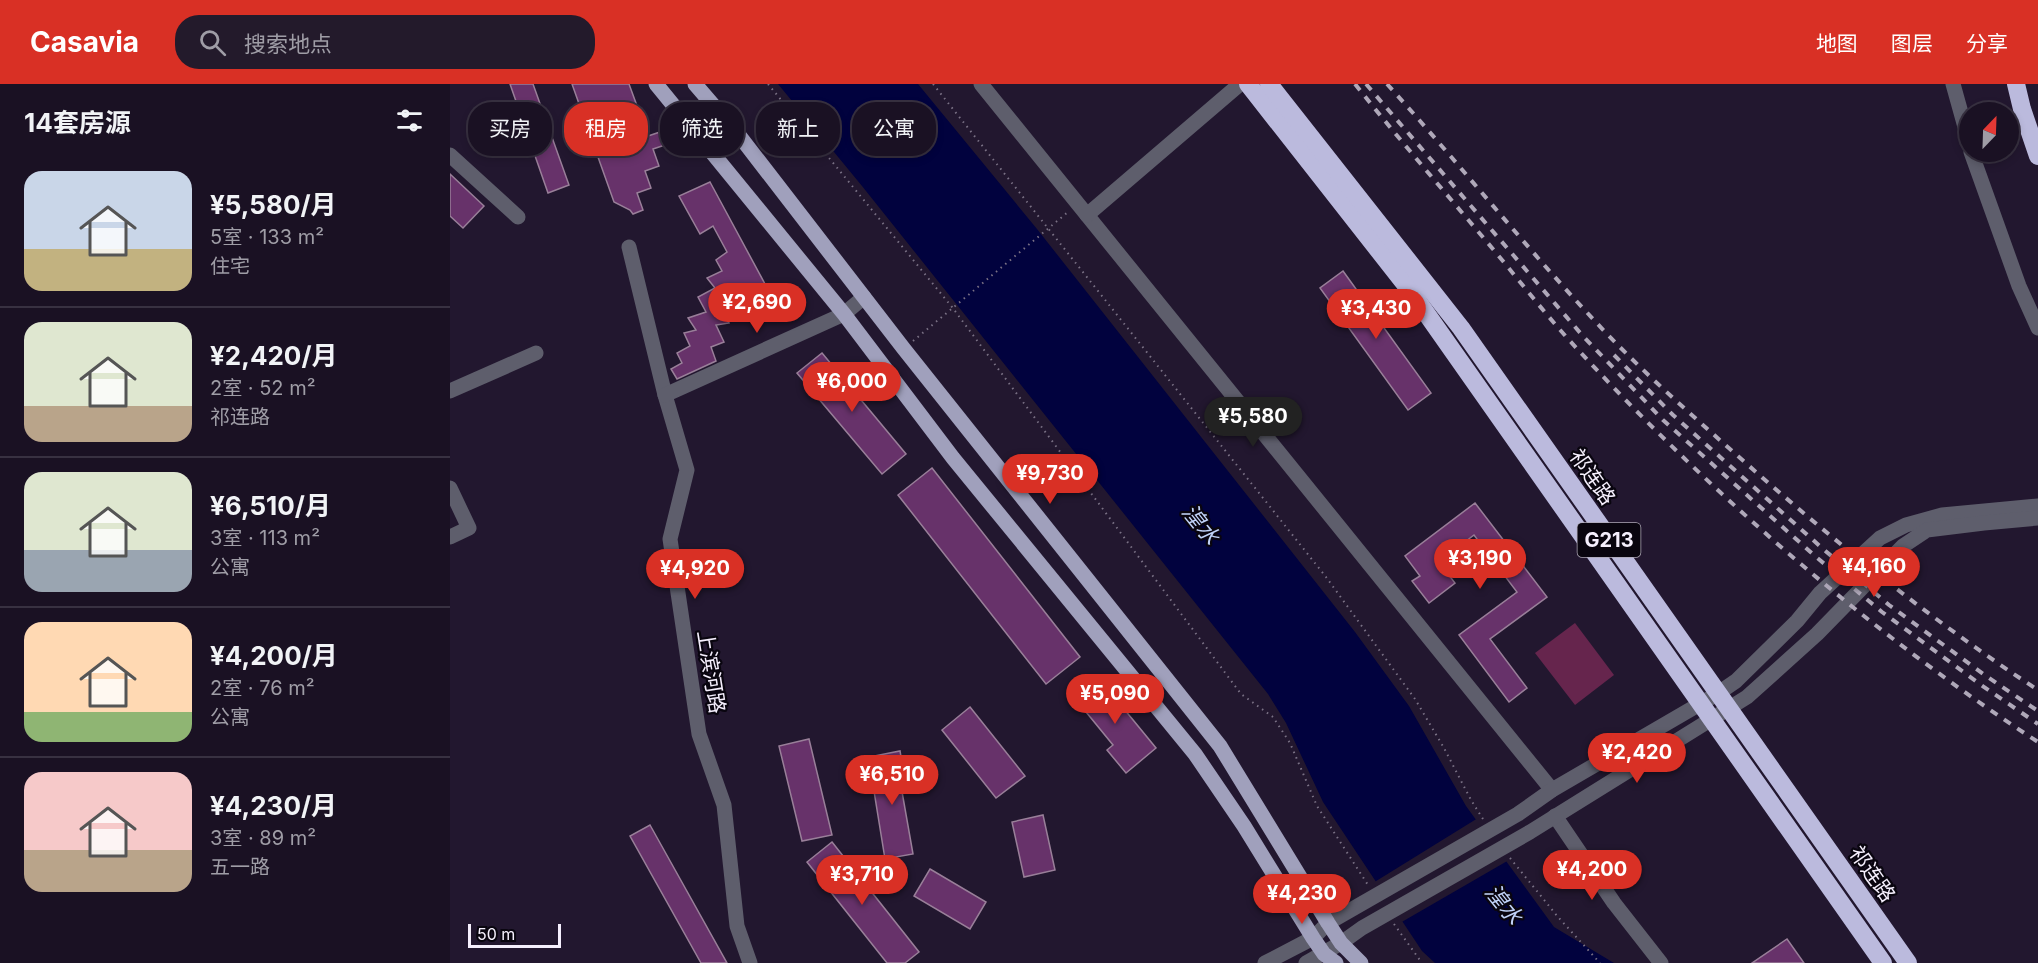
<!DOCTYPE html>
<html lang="zh">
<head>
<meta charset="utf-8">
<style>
	body { margin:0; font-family:Inter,"Noto Sans SC",sans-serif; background:#231a2b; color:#f1f3f6; height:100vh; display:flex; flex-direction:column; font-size:22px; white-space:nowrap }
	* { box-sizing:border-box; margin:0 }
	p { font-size:20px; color:#9f9da6 }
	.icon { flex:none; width:33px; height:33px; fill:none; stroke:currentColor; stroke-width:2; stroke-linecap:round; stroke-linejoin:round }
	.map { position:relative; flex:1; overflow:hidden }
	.panel { display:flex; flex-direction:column; background:#1a1123; width:450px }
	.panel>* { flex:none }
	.guide { position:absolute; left:18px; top:18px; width:570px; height:54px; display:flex; gap:12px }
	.needle { width:39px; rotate:23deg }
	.buttons { position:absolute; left:1509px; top:18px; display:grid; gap:12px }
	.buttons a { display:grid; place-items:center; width:60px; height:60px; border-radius:50%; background:#1a1123; box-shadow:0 3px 9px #0003,0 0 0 2px #383141; font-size:30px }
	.scale { position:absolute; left:18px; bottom:15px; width:93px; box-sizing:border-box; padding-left:6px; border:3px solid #f5effd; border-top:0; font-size:16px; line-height:21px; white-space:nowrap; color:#f5effd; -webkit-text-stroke:4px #09050f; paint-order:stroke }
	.price { position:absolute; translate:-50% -51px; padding:0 14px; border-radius:21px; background:#d93025; color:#fff; font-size:20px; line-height:39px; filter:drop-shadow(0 2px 3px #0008) }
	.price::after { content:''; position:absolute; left:50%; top:36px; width:18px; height:14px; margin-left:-9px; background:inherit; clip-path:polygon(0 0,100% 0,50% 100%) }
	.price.on { background:#222; color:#fff }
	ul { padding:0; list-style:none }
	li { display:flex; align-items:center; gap:18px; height:150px; padding:0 24px }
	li+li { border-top:2px solid #383141 }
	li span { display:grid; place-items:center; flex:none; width:168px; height:120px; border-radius:18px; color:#555 }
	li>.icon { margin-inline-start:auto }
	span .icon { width:72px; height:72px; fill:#fffc; stroke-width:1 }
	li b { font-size:26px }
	h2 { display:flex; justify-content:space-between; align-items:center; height:72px; padding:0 24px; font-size:26px }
	.pill { padding:0 21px; border-radius:24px; background:#1a1123; box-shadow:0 3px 9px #0003,0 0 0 2px #383141; font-size:21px; line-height:54px }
	.pill.on { background:#d93025; color:#fff }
	header { display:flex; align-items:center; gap:36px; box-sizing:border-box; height:84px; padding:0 30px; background:#d93025; color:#fff }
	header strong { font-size:28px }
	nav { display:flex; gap:33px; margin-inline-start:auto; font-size:21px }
	.search { width:420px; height:54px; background:#231a2b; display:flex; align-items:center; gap:15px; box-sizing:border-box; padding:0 21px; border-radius:24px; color:#9f9da6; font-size:22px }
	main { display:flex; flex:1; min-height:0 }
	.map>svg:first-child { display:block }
	.green { fill:#66254d }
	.water { fill:#01023e }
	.pier { fill:#22172f }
	.building { fill:#67326a; stroke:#997f99; stroke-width:1.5 }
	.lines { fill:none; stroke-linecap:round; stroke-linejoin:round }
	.path { stroke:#7a7185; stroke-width:2; stroke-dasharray:1.5 4.5; stroke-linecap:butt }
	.minor { stroke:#5e5e6c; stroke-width:15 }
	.major { stroke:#a0a0bc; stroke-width:15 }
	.highway { stroke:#bbbadd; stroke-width:18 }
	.rail { stroke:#afa8b9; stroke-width:4; stroke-dasharray:8 8; stroke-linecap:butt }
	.labels { text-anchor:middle; stroke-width:4.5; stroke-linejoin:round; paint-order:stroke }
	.shield { fill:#09050f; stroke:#aea9b6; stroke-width:1.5 }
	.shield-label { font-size:20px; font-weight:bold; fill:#f5effd }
	.street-label { font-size:21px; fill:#f5effd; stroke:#09050f }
	.water-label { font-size:22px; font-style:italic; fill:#c1d3f9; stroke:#09050f }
</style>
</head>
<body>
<header>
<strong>Casavia</strong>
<div class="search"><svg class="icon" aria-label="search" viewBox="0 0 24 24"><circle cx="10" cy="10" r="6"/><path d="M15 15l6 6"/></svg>搜索地点</div>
<nav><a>地图</a><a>图层</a><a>分享</a></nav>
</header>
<main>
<section class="panel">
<h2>14套房源<svg class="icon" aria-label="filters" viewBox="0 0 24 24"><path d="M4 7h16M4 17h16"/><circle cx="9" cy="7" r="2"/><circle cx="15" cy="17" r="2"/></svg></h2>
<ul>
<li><span style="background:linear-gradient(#c9d6e8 65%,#c2b280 0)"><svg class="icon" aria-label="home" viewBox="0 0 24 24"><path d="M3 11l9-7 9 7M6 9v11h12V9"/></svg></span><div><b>¥5,580/月</b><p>5室 · 133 m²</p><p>住宅</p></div></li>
<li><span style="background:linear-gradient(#dfe7d0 70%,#b9a48a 0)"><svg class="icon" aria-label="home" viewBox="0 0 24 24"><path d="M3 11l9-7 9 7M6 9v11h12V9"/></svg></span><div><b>¥2,420/月</b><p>2室 · 52 m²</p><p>祁连路</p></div></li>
<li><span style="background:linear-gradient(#dfe7d0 65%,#9aa5b1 0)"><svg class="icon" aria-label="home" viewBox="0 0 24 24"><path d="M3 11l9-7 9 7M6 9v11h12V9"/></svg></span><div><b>¥6,510/月</b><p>3室 · 113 m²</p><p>公寓</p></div></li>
<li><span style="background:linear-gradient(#ffd9b3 75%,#8fb573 0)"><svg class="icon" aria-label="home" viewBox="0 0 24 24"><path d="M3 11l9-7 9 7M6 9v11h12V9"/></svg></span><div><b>¥4,200/月</b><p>2室 · 76 m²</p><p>公寓</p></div></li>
<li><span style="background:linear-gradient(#f6c9c9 65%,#b9a48a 0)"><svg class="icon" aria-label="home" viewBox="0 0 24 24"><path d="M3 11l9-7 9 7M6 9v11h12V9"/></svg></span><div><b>¥4,230/月</b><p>3室 · 89 m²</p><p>五一路</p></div></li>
</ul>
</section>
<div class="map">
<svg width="1588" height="879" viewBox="0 0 1588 879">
	<rect width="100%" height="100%" fill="#22172f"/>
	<!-- green -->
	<path class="green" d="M 1125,539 L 1164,591 L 1125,621 L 1085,569 Z"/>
	<!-- water -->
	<path class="water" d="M 328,0 L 468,0 L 587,145 L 905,548 L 959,622 L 1016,722 L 1104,843 L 1164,879 L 985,879 L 972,867 L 873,718 L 836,639 L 818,610 L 412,102 Z"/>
	<!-- pier -->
	<path class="pier" d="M 1028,734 L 1059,776 L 950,839 L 923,799 Z"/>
	<!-- building -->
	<g class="building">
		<path d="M 60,0 L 83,0 L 119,101 L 98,109 Z"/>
		<path d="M 122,0 L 179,0 L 198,52 L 210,48 L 215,61 L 203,65 L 209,82 L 195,87 L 201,104 L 187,109 L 193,126 L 183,130 L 180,126 L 164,118 Z"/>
		<path d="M 0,90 L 34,122 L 13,144 L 0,132 Z"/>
		<path d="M 260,98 L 315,200 L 269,218 L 279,239 L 266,241 L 274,258 L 261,263 L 266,277 L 227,295 L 221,285 L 232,279 L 227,269 L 240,262 L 234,249 L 246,246 L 238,234 L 256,228 L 248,213 L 265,204 L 257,194 L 272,187 L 266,176 L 277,168 L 263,142 L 250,150 L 229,112 Z"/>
		<path d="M 893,187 L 981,309 L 958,326 L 870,204 Z"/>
		<path d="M 372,269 L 456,370 L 432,390 L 347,289 Z"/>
		<path d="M 482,384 L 630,573 L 596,600 L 448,411 Z"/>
		<path d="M 1025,419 L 1097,513 L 1040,555 L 1077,604 L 1059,618 L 1009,551 L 1067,508 L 1024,451 L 989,478 L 1005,499 L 979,519 L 962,497 L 970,492 L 955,472 Z"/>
		<path d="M 647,592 L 706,664 L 676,689 L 657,666 L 663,661 L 623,612 Z"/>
		<path d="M 520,623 L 575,692 L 546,714 L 492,646 Z"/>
		<path d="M 359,655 L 382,751 L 352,757 L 329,662 Z"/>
		<path d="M 450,667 L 456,701 L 451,702 L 463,770 L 435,775 L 424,707 L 430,706 L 424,672 Z"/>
		<path d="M 593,731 L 605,786 L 574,793 L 562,738 Z"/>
		<path d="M 200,741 L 277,879 L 251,879 L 180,752 Z"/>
		<path d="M 382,758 L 469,868 L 455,879 L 437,879 L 357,778 Z"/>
		<path d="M 480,785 L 536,818 L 520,845 L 464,812 Z"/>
		<path d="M 1337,855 L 1354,879 L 1302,879 Z"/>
	</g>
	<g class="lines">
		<!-- path -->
		<g class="path">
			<path d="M 318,0 L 502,223 L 791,610 L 823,633 L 840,659 L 867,722 L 918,801"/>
			<path d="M 483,0 L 876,493 L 965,615 L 994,664 L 1021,716 L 1033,735"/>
			<path d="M 463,257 L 618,128"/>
			<path d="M 1060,774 L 1108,833 L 1150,879"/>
			<path d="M 944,840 L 972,879"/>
		</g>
		<!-- minor -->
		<g class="minor">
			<path d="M 531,0 L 1102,706"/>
			<path d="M 1503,0 L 1520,61"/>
			<path d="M 1521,68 L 1569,202 L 1588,244"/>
			<path d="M 0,71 L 68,133"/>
			<path d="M 637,131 L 790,0"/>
			<path d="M 179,163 L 215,311 L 237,386 L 220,455 L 249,650 L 274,721 L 287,842 L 300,879"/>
			<path d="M 0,307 L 86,269"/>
			<path d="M 215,311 L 394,230 L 414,213"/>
			<path d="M 0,404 L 19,444 L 0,453"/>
			<path d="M 1105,732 L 1164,819 L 1211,879"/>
			<path d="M 815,879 L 863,854 L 878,839 L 1068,730 L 1102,706 L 1267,610 L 1286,597 L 1347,537 L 1370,509 L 1430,454 L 1456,441 L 1492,431 L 1588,422"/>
			<path d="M 856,879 L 891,859 L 912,844 L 1080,748 L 1297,613 L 1367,550 L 1453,462 L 1477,446 L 1534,439 L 1588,434"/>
		</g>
		<!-- major -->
		<g class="major">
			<path d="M 206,0 L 394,230 L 503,374 L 745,670 L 794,742 L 863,854 L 874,870 L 886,879"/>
			<path d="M 245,0 L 288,50 L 454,265 L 770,662 L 878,839 L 891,859 L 911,879"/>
		</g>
		<!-- highway -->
		<g class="highway">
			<path d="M 798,0 L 962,209 L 1433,879"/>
			<path d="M 819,0 L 1011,244 L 1458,879"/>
			<path d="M 1566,0 L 1572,25 L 1588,72"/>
		</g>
		<!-- rail -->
		<g class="rail">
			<path d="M 905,0 C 948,54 993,106 1037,158 C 1065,191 1091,225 1120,257 C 1256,406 1419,548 1588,658"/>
			<path d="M 916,0 L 1132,251 L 1213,336 L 1365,472 L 1432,528 L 1531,601 L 1588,640"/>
			<path d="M 937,0 C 1007,77 1072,159 1143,235 C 1191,287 1245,334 1298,381 C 1390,462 1485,539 1588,606"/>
			<path d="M 1164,271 L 1223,331 L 1372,464 L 1439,521 L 1536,592 L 1588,627"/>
		</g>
	</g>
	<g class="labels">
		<!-- shield labels -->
		<rect class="shield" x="1127.5" y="439" width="63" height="34" rx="4.5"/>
		<g class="shield-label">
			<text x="1159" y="463">G213</text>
		</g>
		<!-- street labels -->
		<g class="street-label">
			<text transform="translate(1142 393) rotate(55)" y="7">祁连路</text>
			<text transform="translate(261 588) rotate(81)" y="7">上滨河路</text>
			<text transform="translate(1422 790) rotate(55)" y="7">祁连路</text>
		</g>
		<!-- water labels -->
		<g class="water-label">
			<text transform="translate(751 440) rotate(51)" y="8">湟水</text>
			<text transform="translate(1054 820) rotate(51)" y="8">湟水</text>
		</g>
	</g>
</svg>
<div class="buttons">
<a><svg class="needle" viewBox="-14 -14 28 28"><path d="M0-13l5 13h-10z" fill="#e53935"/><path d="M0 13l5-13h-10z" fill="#9f9da6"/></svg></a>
</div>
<div class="scale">50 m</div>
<b class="price" style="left:307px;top:250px">¥2,690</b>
<b class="price" style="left:926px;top:256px">¥3,430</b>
<b class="price" style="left:402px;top:329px">¥6,000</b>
<b class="price on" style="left:803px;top:364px">¥5,580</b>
<b class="price" style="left:600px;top:421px">¥9,730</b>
<b class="price" style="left:1030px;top:506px">¥3,190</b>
<b class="price" style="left:1424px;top:514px">¥4,160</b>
<b class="price" style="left:245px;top:516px">¥4,920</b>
<b class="price" style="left:665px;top:641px">¥5,090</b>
<b class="price" style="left:1187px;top:700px">¥2,420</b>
<b class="price" style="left:442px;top:722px">¥6,510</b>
<b class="price" style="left:1142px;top:817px">¥4,200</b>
<b class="price" style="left:412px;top:822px">¥3,710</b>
<b class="price" style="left:852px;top:841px">¥4,230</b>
<div class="guide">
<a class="pill">买房</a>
<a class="pill on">租房</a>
<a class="pill">筛选</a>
<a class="pill">新上</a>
<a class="pill">公寓</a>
</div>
</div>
</main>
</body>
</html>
